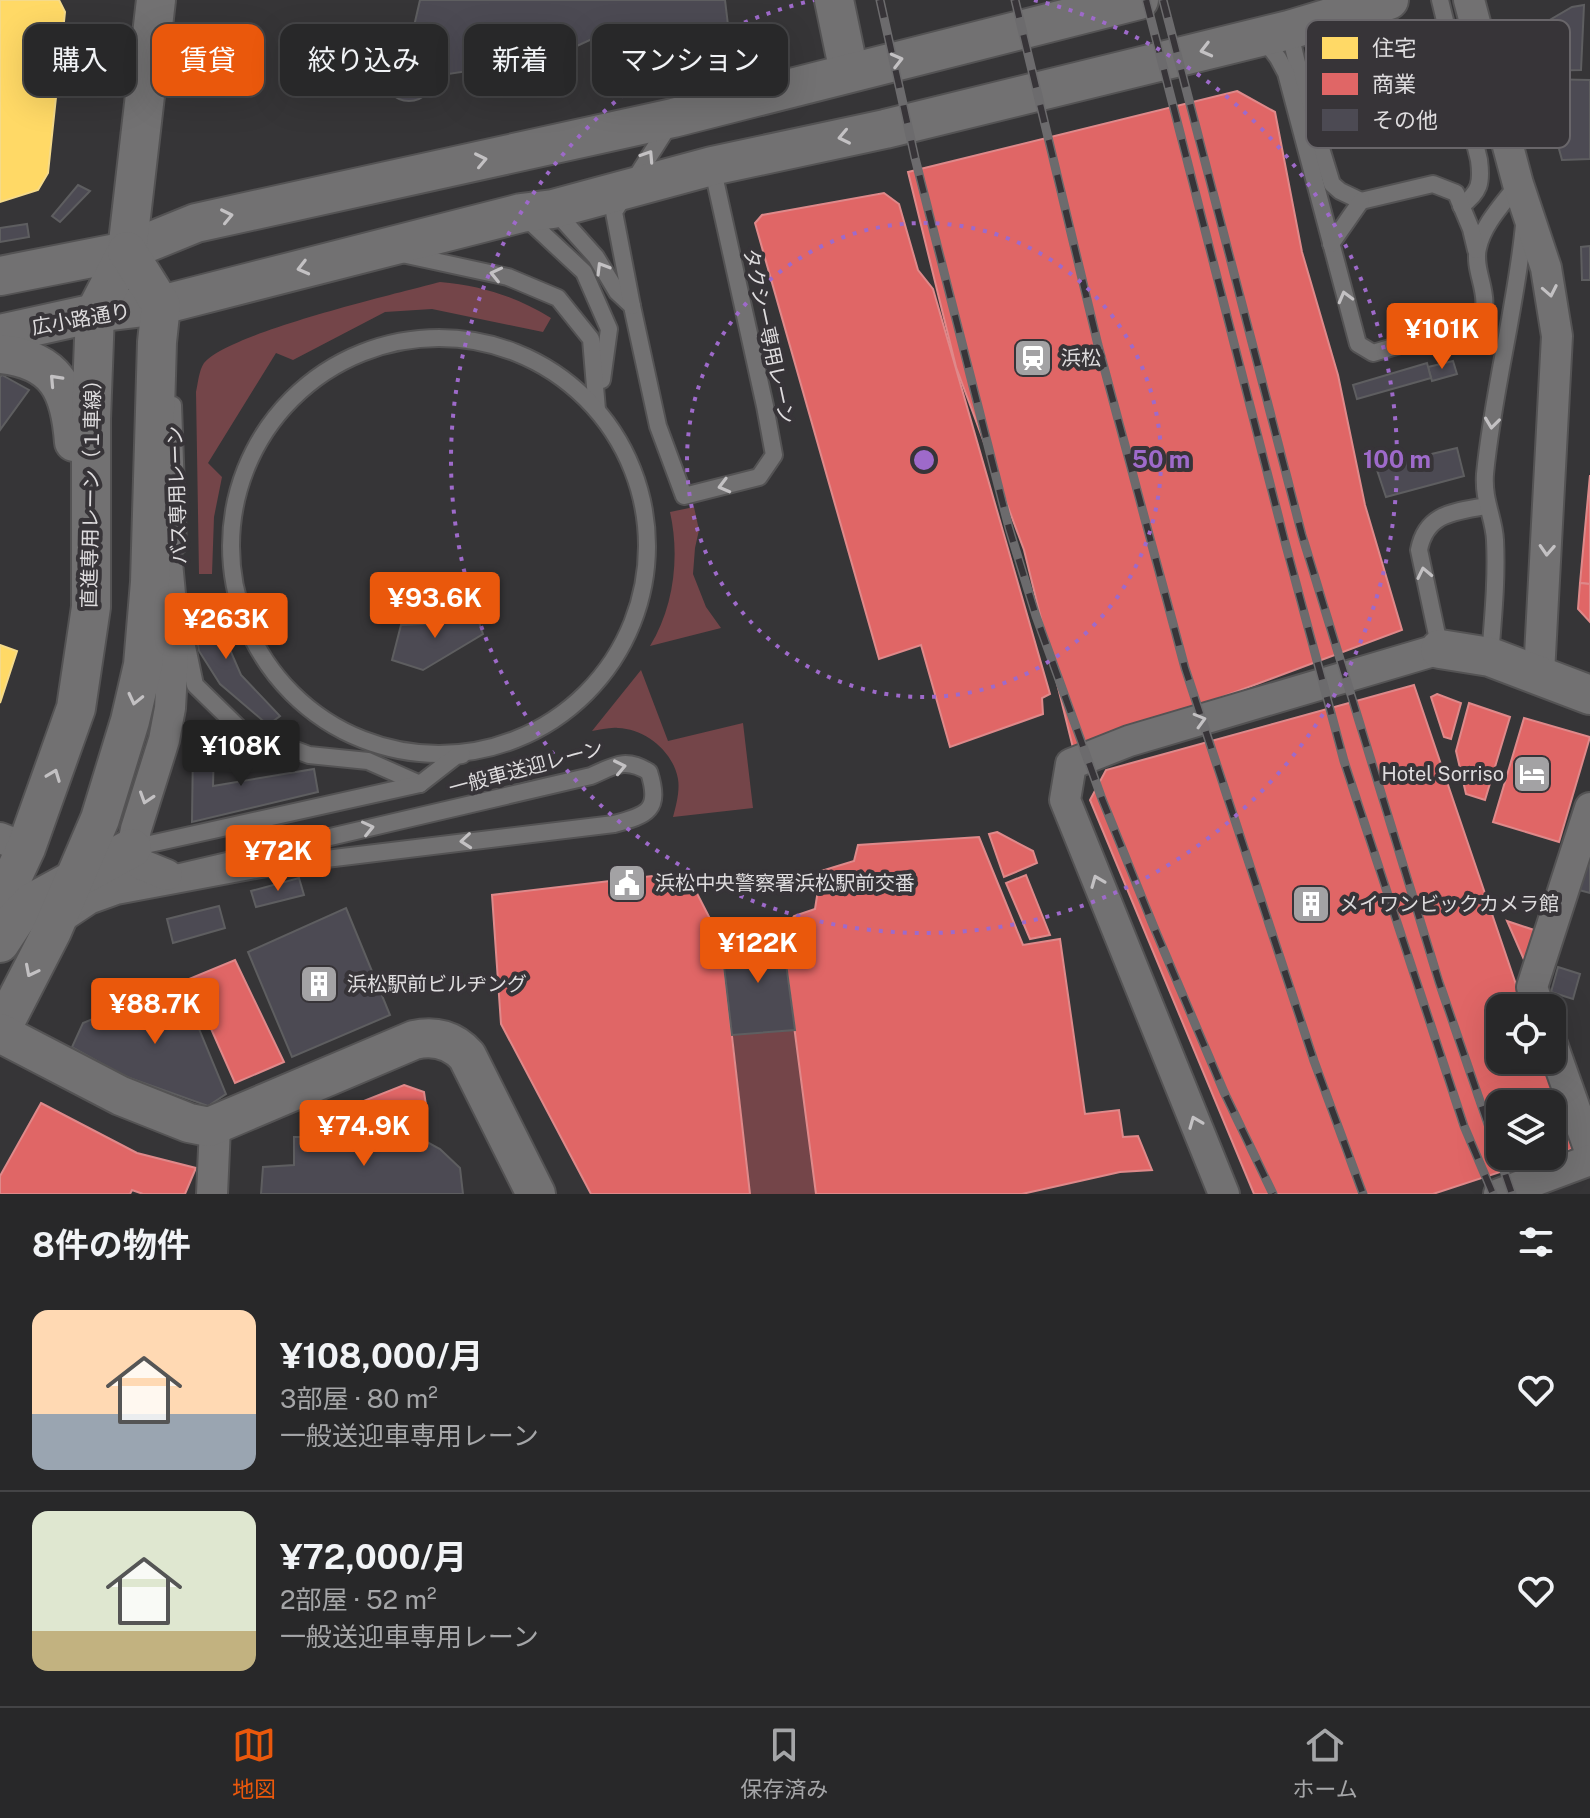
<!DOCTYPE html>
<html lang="ja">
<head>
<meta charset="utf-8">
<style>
	body { margin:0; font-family:"Public Sans","Noto Sans JP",sans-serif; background:#343435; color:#f1f3f6; height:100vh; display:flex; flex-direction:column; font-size:30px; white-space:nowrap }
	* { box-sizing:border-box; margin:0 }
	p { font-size:26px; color:#a5a6a8 }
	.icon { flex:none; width:44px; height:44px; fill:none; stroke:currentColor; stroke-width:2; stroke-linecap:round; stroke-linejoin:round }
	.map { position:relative; height:1194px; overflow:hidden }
	.side { display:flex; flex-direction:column; background:#282829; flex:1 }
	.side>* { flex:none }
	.hud { position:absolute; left:24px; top:24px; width:800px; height:72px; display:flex; gap:16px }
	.controls { position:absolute; left:1486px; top:994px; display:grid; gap:16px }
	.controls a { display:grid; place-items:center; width:80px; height:80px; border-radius:16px; background:#282829; box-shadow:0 8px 32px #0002,0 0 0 2px #444446; font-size:40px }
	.price { position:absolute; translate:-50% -68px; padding:0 18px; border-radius:8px; background:#ea580c; color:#fff; font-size:26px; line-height:52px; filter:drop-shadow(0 2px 4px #0008) }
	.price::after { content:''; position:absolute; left:50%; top:48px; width:24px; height:18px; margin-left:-12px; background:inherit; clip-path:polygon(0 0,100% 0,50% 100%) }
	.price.active { background:#222; color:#fff }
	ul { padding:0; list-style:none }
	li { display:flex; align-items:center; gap:24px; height:200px; padding:0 32px }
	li+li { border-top:2px solid #444446 }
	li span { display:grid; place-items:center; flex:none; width:224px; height:160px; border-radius:16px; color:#555 }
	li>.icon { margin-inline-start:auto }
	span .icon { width:96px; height:96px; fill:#fffc; stroke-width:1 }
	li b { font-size:34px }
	h2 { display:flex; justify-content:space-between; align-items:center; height:96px; padding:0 32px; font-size:34px }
	.tag { padding:0 28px; border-radius:16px; background:#282829; box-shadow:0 8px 32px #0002,0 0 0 2px #444446; font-size:28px; line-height:72px }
	.tag.active { background:#ea580c; color:#fff }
	.menu { display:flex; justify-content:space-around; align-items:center; height:112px; border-top:2px solid #444446; background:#282829; font-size:22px; color:#a5a6a8 }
	.menu a { display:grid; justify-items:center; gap:4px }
	.menu .active { color:#ea580c }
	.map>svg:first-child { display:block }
	.green { fill:#744549 }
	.homes { fill:#ffd966; stroke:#f5da8a; stroke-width:2 }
	.shops { fill:#e06666; stroke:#df898a; stroke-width:2 }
	.building { fill:#4c4a53; stroke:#5e5e60; stroke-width:2 }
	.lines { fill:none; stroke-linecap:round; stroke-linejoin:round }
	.service-casing { stroke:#545354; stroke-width:20 }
	.minor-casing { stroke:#545354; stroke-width:34 }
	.tertiary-casing { stroke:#545354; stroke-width:42 }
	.service { stroke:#727172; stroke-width:16 }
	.minor { stroke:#727172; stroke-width:30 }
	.tertiary { stroke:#727172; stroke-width:38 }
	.rail-casing { stroke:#6c6b6d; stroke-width:9 }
	.rail { stroke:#373438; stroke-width:6; stroke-dasharray:18; stroke-linecap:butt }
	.oneway { stroke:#c3c1c3 }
	.ring { fill:none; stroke:#9e6aca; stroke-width:4; stroke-dasharray:4 8 }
	.labels { text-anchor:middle; stroke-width:8; stroke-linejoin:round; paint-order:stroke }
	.street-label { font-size:20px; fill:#dedcde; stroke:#373438 }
	.poi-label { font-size:20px; fill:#dedcde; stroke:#373438; text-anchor:start }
	.key { fill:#373438; stroke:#69666a; stroke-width:2 }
	.key-label { font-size:22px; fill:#dedcde }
	.centre { fill:#9e6aca; stroke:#373438; stroke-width:4 }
	.ring-label { font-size:24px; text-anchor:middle; font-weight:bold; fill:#9e6aca; stroke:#373438; stroke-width:8; stroke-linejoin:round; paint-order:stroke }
</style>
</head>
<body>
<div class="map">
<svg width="1590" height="1194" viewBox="0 0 1590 1194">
	<rect width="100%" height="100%" fill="#363537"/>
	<!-- green -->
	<g class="green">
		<path d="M 440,282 C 483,286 514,296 551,318 L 543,332 L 432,309 L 385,312 L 293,360 L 276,353 L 208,463 L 222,477 L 214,517 L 212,574 L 199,574 L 196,392 C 198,383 199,370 204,363 C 228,333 395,294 440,282 Z"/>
		<path d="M 694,507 L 699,530 L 695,548 L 693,574 L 706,607 L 721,628 L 650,646 C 674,607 680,556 670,512 Z"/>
		<path d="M 641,670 L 668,741 L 743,723 L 753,808 L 673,817 C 676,806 680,791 678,779 C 673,751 645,729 618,728 C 610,727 600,730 592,731 Z"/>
		<path d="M 790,998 L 816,1194 L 750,1194 L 729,1002 Z"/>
	</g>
	<!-- homes -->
	<g class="homes">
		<path d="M 0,0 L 59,0 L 65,12 L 48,173 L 38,190 L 0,202 Z"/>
		<path d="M 0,645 L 17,651 L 0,703 Z"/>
	</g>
	<!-- shops -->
	<g class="shops">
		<path d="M 1237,91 L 1275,112 L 1302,252 L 1338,375 L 1365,505 L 1402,630 L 1074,752 L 1024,550 L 956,367 L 908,172 Z"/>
		<path d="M 884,193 L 899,204 L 918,270 L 933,289 L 1050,694 L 1042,698 L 1043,714 L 950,747 L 921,645 L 879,659 L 755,223 L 762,215 Z"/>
		<path d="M 1590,475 L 1590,584 L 1580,583 Z"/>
		<path d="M 1580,583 L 1590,584 L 1590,622 L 1578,609 Z"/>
		<path d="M 1414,685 L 1524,1008 L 1500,1008 L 1500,1060 L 1542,1060 L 1572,1149 L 1552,1155 L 1552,1104 L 1500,1104 L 1500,1156 L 1549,1156 L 1433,1194 L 1254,1194 L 1090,800 L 1106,770 Z"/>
		<path d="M 1437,694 L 1461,703 L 1451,739 L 1444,737 L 1431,697 Z"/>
		<path d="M 1469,703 L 1510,717 L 1485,800 L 1466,794 L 1456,751 Z"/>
		<path d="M 1524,718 L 1590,737 L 1559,842 L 1493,822 Z"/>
		<path d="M 997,832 L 1033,851 L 1037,863 L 1004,877 L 989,834 Z"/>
		<path d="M 979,837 L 1023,945 L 1060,939 L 1085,1114 L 1119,1110 L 1123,1137 L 1138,1136 L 1152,1170 L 1120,1172 L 1022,1194 L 816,1194 L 782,934 L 794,916 L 815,909 L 821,871 L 854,861 L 858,845 Z"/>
		<path d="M 686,872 L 721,940 L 750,1194 L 591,1194 L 501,1024 L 492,895 Z"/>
		<path d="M 1026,875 L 1050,935 L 1030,939 L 1006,883 Z"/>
		<path d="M 1507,921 L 1534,930 L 1525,962 Z"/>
		<path d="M 235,960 L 284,1062 L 235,1083 L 189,979 Z"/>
		<path d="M 404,1085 L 424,1092 L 426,1105 L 366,1128 L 356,1104 Z"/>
		<path d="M 41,1103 L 137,1153 L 196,1168 L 185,1194 L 143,1194 L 132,1190 L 130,1194 L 0,1194 L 0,1176 Z"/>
	</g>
	<!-- building -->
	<g class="building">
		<path d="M 420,0 L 725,0 L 728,25 L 594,38 L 549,59 L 435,76 L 429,58 L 417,50 L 409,48 Z"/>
		<path d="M 1584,5 L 1581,70 L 1535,71 L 1533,48 L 1548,21 L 1572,7 Z"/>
		<circle cx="409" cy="75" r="26"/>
		<path d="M 1540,79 L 1590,80 L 1590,159 L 1562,160 Z"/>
		<path d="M 78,185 L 90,191 L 60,222 L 52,216 Z"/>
		<path d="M 27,224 L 29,237 L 0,242 L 0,228 Z"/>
		<path d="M 1590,246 L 1590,280 L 1582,280 L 1581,247 Z"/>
		<path d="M 1453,361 L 1457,374 L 1432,381 L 1428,367 Z"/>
		<path d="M 1427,363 L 1431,378 L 1357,399 L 1353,385 Z"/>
		<path d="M 2,375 L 29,390 L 0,430 L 0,377 Z"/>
		<path d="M 1457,448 L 1464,476 L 1386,497 L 1376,467 Z"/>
		<path d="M 207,597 L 241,675 L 280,716 L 268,725 L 220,684 L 199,651 L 190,601 Z"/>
		<path d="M 474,608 L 483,634 L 423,670 L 392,660 L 401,625 L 442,623 Z"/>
		<path d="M 193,746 L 214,746 L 213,786 L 314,769 L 318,792 L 192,822 Z"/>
		<path d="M 1590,854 L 1590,893 L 1579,890 Z"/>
		<path d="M 299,878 L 304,895 L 256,907 L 251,891 Z"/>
		<path d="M 219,906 L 225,928 L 173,943 L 167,919 Z"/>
		<path d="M 346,908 L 390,1015 L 292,1057 L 248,952 Z"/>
		<path d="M 782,934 L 795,1030 L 732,1035 L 721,940 Z"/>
		<path d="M 1558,967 L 1580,974 L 1573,999 L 1551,992 Z"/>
		<path d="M 180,983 L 226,1094 L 208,1106 L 124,1076 L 72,1047 L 83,1023 Z"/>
		<path d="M 294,1137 L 418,1137 L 440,1149 L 460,1168 L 463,1194 L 261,1194 L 263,1167 L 294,1165 Z"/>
	</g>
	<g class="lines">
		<defs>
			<g id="service">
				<path d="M 1440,0 L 1479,160 C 1482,183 1480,192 1461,206"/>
				<path d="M 1289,30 L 1305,96 L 1332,184 L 1340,191 L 1361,201"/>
				<path d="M 1262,37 L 1278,58 L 1286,73 L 1358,344 L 1373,353 L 1478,322 C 1495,299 1472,273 1478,248 C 1483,224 1503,204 1518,184"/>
				<path d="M 1361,201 L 1433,184 L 1456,193 L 1471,229 L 1476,250"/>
				<path d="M 553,209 L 596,257 L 617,292 L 632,306 L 658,426 L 684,496 L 759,477 L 774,455 L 765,406 L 712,166"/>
				<path d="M 524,216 L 584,272 L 609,329 L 602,380"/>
				<path d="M 1331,244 L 1361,201"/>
				<path d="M 402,254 L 508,277 L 558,298 L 591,339 L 597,410"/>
				<path d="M 632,306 L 614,212 L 671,122"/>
				<circle cx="439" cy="546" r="208"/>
				<path d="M 173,405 L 178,546"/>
				<path d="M 185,637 L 195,685 L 240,729 L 309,755 L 368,761 L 420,784"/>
				<path d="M 1440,649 L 1419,550 C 1426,513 1454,512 1486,506"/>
				<path d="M 1490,657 C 1493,618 1497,579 1495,540 C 1494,518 1483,501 1485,474 C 1493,390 1516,309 1524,225"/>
				<path d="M 132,848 L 420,784 L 456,756 L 462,755"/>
				<path d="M 62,925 L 92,905 L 117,896 L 293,863 L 614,824 C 648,815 661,810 649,772 C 625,757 614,766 591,776 L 167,875 L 128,879 L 67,907"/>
			</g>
			<g id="minor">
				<path d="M 1469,0 L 1518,184 L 1546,268 L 1557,336 L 1539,674"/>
				<path d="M 164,531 L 174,636 L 170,708 L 164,740 L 136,829 L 131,854 L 140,864 L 167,875"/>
				<path d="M 0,838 L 26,848"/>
				<path d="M 1539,1008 L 1532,987 L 1590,808"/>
				<path d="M 1552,1044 L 1590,1151"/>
				<path d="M 212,1194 L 215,1127"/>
				<path d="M 1224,1194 L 1065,800 L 1071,764 L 1129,741 L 1440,649"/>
				<path d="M 1499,1194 L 1590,1160"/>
			</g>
			<g id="tertiary">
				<path d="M 834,0 L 849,72"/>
				<path d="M 0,276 L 127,251 L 196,223 L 673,118 L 1139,0"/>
				<path d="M 0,334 L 95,313 L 161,305 L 521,213 L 553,209 L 712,166 L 885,129 L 1289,30 L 1389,0"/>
				<path d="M 0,354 C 57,360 70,390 74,442"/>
				<path d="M 1440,649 L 1490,657 L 1590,695"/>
				<path d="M 0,904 L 26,848 L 76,708 L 91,607 L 91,419 L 95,313 L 127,251 L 156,0"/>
				<path d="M 0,943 L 15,920 L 31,903 L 132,848"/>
				<path d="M 0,1032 L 52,931 L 100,819 L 130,721 L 143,665 L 150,582 L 157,342 L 161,305 L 127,251"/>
				<path d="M 0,1033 L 121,1096 L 189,1123 L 209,1127 L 414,1040 C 435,1035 453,1040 467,1056 L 536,1194"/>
			</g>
		</defs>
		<!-- service casing -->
		<use href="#service" class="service-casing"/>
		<!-- minor casing -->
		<use href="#minor" class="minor-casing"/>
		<!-- tertiary casing -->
		<use href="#tertiary" class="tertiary-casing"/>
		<!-- service -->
		<use href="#service" class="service"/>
		<!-- minor -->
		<use href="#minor" class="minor"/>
		<!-- tertiary -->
		<use href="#tertiary" class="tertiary"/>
		<defs>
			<g id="rail">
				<path d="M 880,0 L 915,158 L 1009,528 L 1036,616 L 1102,799 L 1153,925 L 1224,1092 L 1273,1194"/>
				<path d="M 1015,0 L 1098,345 L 1185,668 L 1314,1061 L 1363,1194"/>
				<path d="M 1146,0 L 1285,542 L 1344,761 L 1464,1126 L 1493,1194"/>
				<path d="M 1163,0 L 1302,535 L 1439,982 L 1512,1194"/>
			</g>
		</defs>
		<!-- rail casing -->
		<use href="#rail" class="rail-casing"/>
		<!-- rail -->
		<use href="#rail" class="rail"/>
	</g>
	<!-- one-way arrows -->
	<defs><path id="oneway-chevron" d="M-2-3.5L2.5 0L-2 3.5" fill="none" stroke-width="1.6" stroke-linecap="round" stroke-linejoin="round" transform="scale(2)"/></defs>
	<g class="oneway">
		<use href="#oneway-chevron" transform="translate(1206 50) rotate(166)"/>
		<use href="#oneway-chevron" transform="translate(897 60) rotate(-14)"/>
		<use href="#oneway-chevron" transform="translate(844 137) rotate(168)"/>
		<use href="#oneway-chevron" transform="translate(648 156) rotate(-57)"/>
		<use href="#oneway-chevron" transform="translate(481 160) rotate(-12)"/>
		<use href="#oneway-chevron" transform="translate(227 216) rotate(-12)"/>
		<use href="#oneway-chevron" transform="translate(303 268) rotate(166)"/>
		<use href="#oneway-chevron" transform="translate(602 268) rotate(-121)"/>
		<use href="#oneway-chevron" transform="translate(496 274) rotate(-167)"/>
		<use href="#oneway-chevron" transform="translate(1550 291) rotate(79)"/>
		<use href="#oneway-chevron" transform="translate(1345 297) rotate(-105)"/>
		<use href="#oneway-chevron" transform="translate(55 380) rotate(-133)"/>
		<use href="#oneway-chevron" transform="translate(1492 423) rotate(97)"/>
		<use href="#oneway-chevron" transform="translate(724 486) rotate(165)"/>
		<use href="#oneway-chevron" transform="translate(1547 550) rotate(93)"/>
		<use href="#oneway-chevron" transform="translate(1424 573) rotate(-102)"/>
		<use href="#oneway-chevron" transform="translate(135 699) rotate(103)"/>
		<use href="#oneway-chevron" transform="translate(1200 720) rotate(-16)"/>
		<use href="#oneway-chevron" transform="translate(620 767) rotate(-12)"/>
		<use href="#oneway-chevron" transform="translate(54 775) rotate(-69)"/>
		<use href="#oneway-chevron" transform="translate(146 798) rotate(108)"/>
		<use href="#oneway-chevron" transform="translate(368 828) rotate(-13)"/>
		<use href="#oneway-chevron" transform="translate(466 841) rotate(175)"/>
		<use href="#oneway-chevron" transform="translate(1097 881) rotate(-112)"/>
		<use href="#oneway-chevron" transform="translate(31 971) rotate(117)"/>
		<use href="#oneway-chevron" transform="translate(1195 1122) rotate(-112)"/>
	</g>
	<!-- distance rings -->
	<g class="ring">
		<circle cx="924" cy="460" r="237"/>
		<path d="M1034 0A473 473 0 1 1 814 0"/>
	</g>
	<!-- icons -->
	<defs>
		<symbol id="station-square" viewBox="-11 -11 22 22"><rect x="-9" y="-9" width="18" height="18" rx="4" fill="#a3a2a4" stroke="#373438"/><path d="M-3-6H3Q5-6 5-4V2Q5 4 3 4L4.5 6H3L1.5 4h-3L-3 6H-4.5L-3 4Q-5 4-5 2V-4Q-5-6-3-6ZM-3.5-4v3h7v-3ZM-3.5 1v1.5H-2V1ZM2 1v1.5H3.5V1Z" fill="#fff"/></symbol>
		<symbol id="hotel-square" viewBox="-11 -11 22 22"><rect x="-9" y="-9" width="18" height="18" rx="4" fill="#a3a2a4" stroke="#373438"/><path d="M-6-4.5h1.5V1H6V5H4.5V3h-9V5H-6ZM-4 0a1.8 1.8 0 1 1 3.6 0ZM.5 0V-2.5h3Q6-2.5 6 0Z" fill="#fff"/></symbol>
		<symbol id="civic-square" viewBox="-11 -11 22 22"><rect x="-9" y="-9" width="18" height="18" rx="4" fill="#a3a2a4" stroke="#373438"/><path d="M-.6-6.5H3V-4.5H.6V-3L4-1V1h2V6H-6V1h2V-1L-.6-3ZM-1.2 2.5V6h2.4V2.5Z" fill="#fff"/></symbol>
		<symbol id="building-square" viewBox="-11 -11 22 22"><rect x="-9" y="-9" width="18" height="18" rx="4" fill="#a3a2a4" stroke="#373438"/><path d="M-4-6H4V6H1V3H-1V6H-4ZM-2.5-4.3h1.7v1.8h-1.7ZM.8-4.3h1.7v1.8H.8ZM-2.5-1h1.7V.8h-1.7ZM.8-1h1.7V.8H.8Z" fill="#fff"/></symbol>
	</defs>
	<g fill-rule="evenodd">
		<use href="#station-square" x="1011" y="336" width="44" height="44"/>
		<use href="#hotel-square" x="1510" y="752" width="44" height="44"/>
		<use href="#civic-square" x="605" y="861" width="44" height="44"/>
		<use href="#building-square" x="1289" y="882" width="44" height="44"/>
		<use href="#building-square" x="297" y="962" width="44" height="44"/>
	</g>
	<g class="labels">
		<!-- street labels -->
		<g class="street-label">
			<text transform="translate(81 319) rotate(-10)" y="7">広小路通り</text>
			<text transform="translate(769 336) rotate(78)" y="7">タクシー専用レーン</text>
			<text transform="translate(91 489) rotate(-89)" y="7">直進専用レーン（１車線）</text>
			<text transform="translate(177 495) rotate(-92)" y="7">バス専用レーン</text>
			<text transform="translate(526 768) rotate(-15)" y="7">一般車送迎レーン</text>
		</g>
		<!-- poi labels -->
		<g class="poi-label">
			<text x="1061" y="365">浜松</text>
			<text x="1504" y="781" text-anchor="end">Hotel Sorriso</text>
			<text x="655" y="890">浜松中央警察署浜松駅前交番</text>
			<text x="1339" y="911">メイワンビックカメラ館</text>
			<text x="347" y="991">浜松駅前ビルヂング</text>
		</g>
	</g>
	<!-- legend -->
	<rect x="1306" y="20" width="264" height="128" rx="12" class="key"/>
	<rect x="1322" y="37" width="36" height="22" fill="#ffd966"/>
	<rect x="1322" y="73" width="36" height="22" fill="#e06666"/>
	<rect x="1322" y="109" width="36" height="22" fill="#4c4a53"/>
	<g class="key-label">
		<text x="1372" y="56">住宅</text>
		<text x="1372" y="92">商業</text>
		<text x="1372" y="128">その他</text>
	</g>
	<circle cx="924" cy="460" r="12" class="centre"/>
	<g class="ring-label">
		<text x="1161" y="468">50 m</text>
		<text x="1397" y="468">100 m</text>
	</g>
</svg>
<div class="controls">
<a><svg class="icon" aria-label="locate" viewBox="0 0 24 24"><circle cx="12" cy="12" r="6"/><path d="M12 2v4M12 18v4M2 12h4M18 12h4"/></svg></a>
<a><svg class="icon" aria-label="layers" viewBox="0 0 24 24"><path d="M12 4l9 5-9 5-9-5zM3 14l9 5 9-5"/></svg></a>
</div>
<b class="price" style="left:1442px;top:371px">¥101K</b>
<b class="price" style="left:435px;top:640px">¥93.6K</b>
<b class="price" style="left:226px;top:661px">¥263K</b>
<b class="price active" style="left:241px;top:788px">¥108K</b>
<b class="price" style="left:278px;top:893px">¥72K</b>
<b class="price" style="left:758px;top:985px">¥122K</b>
<b class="price" style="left:155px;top:1046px">¥88.7K</b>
<b class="price" style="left:364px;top:1168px">¥74.9K</b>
<div class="hud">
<a class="tag">購入</a>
<a class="tag active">賃貸</a>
<a class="tag">絞り込み</a>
<a class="tag">新着</a>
<a class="tag">マンション</a>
</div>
</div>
<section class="side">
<h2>8件の物件<svg class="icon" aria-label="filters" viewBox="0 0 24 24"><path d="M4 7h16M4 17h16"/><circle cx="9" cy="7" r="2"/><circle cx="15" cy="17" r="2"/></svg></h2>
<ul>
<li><span style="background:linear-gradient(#ffd9b3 65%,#9aa5b1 0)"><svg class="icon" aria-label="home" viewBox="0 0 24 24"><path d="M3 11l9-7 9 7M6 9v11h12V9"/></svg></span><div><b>¥108,000/月</b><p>3部屋 · 80 m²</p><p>一般送迎車専用レーン</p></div><svg class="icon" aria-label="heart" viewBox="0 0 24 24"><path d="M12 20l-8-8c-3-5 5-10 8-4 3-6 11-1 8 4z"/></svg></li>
<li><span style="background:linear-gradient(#dfe7d0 75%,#c2b280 0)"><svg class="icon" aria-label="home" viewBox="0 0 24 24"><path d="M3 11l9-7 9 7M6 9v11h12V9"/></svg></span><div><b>¥72,000/月</b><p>2部屋 · 52 m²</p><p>一般送迎車専用レーン</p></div><svg class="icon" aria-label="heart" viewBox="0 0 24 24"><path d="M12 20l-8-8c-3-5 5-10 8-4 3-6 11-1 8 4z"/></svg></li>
</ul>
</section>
<nav class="menu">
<a class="active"><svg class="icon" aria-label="map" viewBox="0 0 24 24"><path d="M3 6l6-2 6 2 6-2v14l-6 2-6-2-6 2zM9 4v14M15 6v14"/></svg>地図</a>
<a><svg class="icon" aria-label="saved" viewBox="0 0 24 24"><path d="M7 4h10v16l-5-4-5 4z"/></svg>保存済み</a>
<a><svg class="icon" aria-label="home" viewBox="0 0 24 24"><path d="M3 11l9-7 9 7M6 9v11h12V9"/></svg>ホーム</a>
</nav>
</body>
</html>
